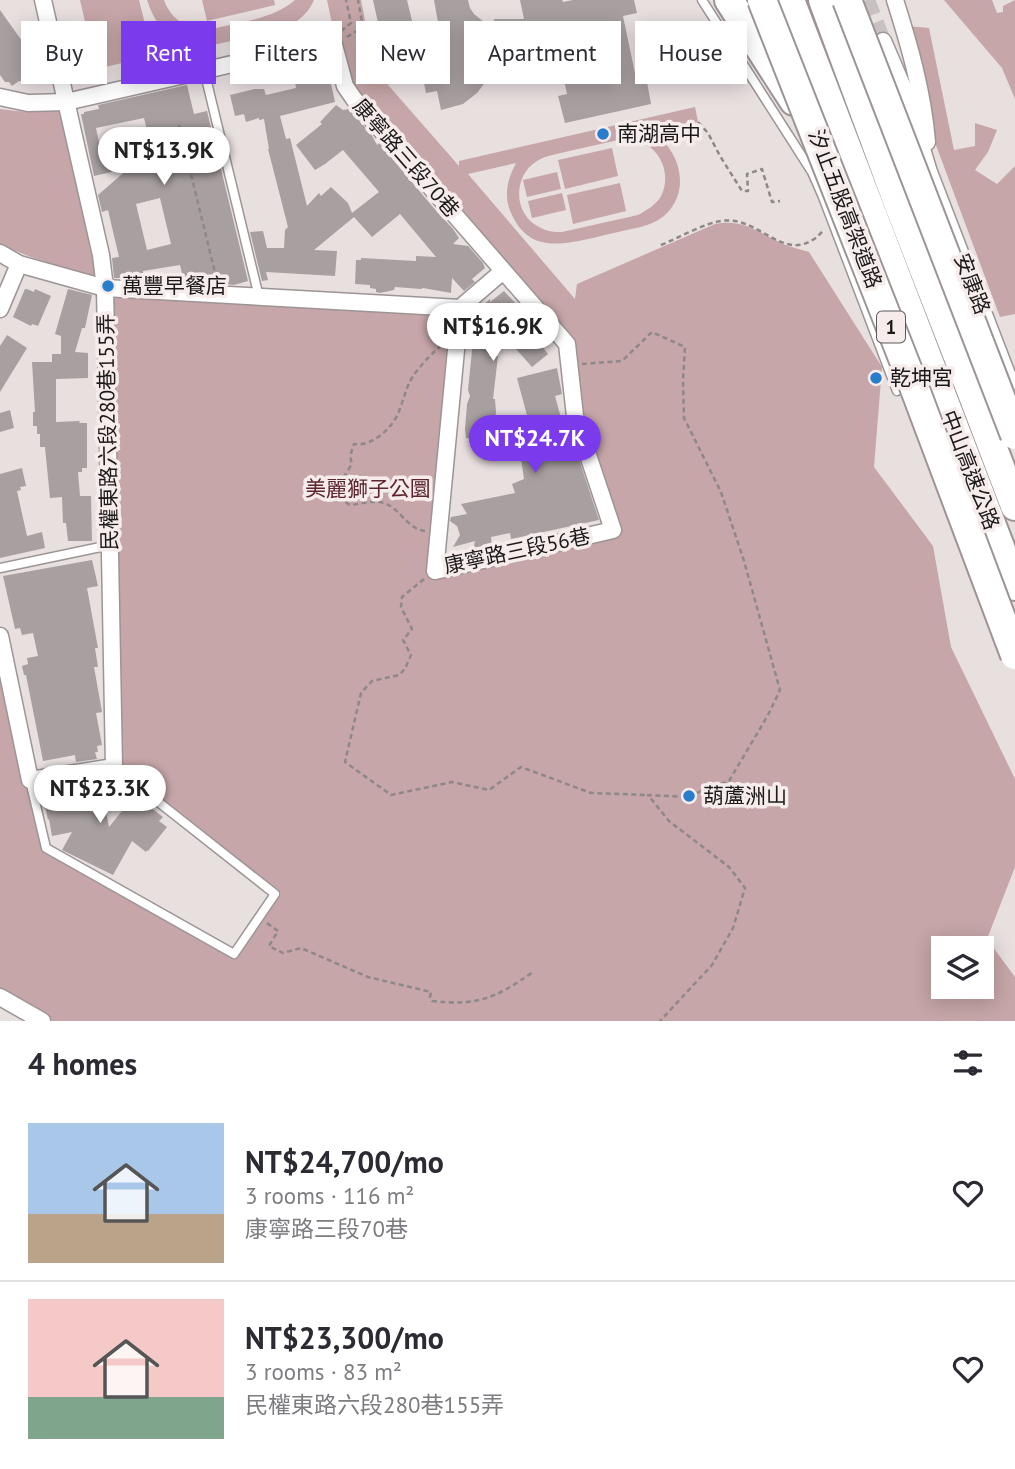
<!DOCTYPE html>
<html lang="en">
<head>
<meta charset="utf-8">
<style>
	body { margin:0; font-family:"PT Sans","Noto Sans TC",sans-serif; background:#f2f2f3; color:#2b2b33; height:100vh; display:flex; flex-direction:column; font-size:26px; white-space:nowrap }
	* { box-sizing:border-box; margin:0 }
	p { font-size:23px; color:#7c7c81 }
	.icon { flex:none; width:38px; height:38px; fill:none; stroke:currentColor; stroke-width:2; stroke-linecap:round; stroke-linejoin:round }
	.map { position:relative; height:1021px; overflow:hidden }
	.panel { display:flex; flex-direction:column; background:#fff; flex:1 }
	.panel>* { flex:none }
	.top-card { position:absolute; left:21px; top:21px; width:973px; height:63px; display:flex; gap:14px }
	.controls { position:absolute; left:931px; top:936px; display:grid; gap:14px }
	.controls a { display:grid; place-items:center; width:63px; height:63px; border-radius:0px; background:#fff; box-shadow:0 4px 18px #0003; font-size:35px }
	.price { position:absolute; translate:-50% -60px; padding:0 16px; border-radius:24px; background:#fff; color:#222; font-size:23px; line-height:46px; filter:drop-shadow(0 2px 4px #0008) }
	.price::after { content:''; position:absolute; left:50%; top:42px; width:21px; height:16px; margin-left:-10px; background:inherit; clip-path:polygon(0 0,100% 0,50% 100%) }
	.price.active { background:#7c3aed; color:#fff }
	ul { padding:0; list-style:none }
	li { display:flex; align-items:center; gap:21px; height:175px; padding:0 28px }
	li+li { border-top:2px solid #e1e1e2 }
	li span { display:grid; place-items:center; flex:none; width:196px; height:140px; border-radius:0px; color:#555 }
	li>.icon { margin-inline-start:auto }
	span .icon { width:84px; height:84px; fill:#fffc; stroke-width:1 }
	li b { font-size:30px }
	h2 { display:flex; justify-content:space-between; align-items:center; height:84px; padding:0 28px; font-size:30px }
	.pill { padding:0 24px; border-radius:0px; background:#fff; box-shadow:0 4px 18px #0003; font-size:24px; line-height:63px }
	.pill.active { background:#7c3aed; color:#fff }
	.map>svg:first-child { display:block }
	.green { fill:#c6a6a8; fill-rule:evenodd }
	.building { fill:#a89fa0; fill-rule:evenodd }
	.lines { fill:none; stroke-linecap:round; stroke-linejoin:round }
	.minor-tunnel { stroke:#c9c1c1; stroke-width:16; stroke-dasharray:16 8; stroke-linecap:butt }
	.service-casing { stroke:#9d9495; stroke-width:11 }
	.minor-casing { stroke:#9d9495; stroke-width:19 }
	.motorway-casing { stroke:#9d9495; stroke-width:32 }
	.path { stroke:#8f8888; stroke-width:2.5; stroke-dasharray:5 3.5; stroke-linecap:butt }
	.service { stroke:#fff; stroke-width:8 }
	.minor { stroke:#fff; stroke-width:16 }
	.motorway { stroke:#fff; stroke-width:28 }
	.motorway-bridge-casing { stroke:#9d9495; stroke-width:32; stroke-linecap:butt }
	.motorway-bridge { stroke:#fff; stroke-width:28 }
	.poi-dot { fill:#297ecc; stroke:#f6ecec; stroke-width:2.5 }
	.labels { text-anchor:middle; stroke-width:7; stroke-linejoin:round; paint-order:stroke }
	.shield { fill:#f6ecec; stroke:#5d5858; stroke-width:2 }
	.shield-label { font-size:19px; font-weight:bold; fill:#1c1919 }
	.poi-label { font-size:21px; fill:#1c1919; stroke:#f6ecec; text-anchor:start }
	.street-label { font-size:21px; fill:#1c1919; stroke:#f6ecec }
	.park-label { font-size:21px; fill:#5d252d; stroke:#f6ecec }
</style>
</head>
<body>
<div class="map">
<svg width="1015" height="1021" viewBox="0 0 1015 1021">
	<rect width="100%" height="100%" fill="#e8dfdf"/>
	<!-- green -->
	<g class="green">
		<path d="M 80,0 L 139,0 L 153,56 L 96,69 Z"/>
		<path d="M 147,0 L 164,0 C 171,21 191,31 212,29 C 240,22 273,19 295,0 L 314,0 C 310,9 305,15 297,21 C 286,28 214,47 202,46 C 195,46 187,44 180,42 C 162,34 153,18 147,0 Z"/>
		<path d="M 202,0 L 274,0 L 275,5 L 207,21 Z"/>
		<path d="M 327,0 L 361,0 L 375,70 L 459,166 L 459,161 L 695,107 L 698,122 L 653,133 C 680,150 691,190 666,214 C 659,221 650,224 641,227 C 625,230 609,234 593,238 C 561,245 529,252 512,215 C 503,197 507,180 516,163 L 468,174 L 575,299 L 577,284 L 715,224 C 746,218 761,235 788,246 C 795,248 802,250 809,252 L 882,367 L 874,467 L 933,546 L 951,647 L 1015,779 L 1015,867 L 987,939 L 1015,977 L 1015,1021 L 52,1021 L 0,992 L 0,663 L 43,852 L 233,959 L 281,894 L 119,768 L 110,295 L 451,315 L 430,552 L 429,577 L 433,579 L 621,535 L 581,410 L 571,340 L 352,85 L 334,33 ZM 623,139 C 631,140 638,140 645,144 C 664,154 671,179 660,198 C 654,206 647,210 638,215 L 562,232 C 555,232 548,232 541,228 C 513,216 512,176 537,161 C 547,155 558,154 569,151 C 587,147 605,143 623,139 ZM 943,948 L 982,948 L 982,987 L 943,987 Z"/>
		<path d="M 944,0 L 992,0 L 997,13 L 1003,12 L 1003,6 L 1015,0 L 1015,99 L 1002,68 Z"/>
		<path d="M 907,26 L 929,28 L 954,150 L 975,146 L 975,123 L 997,130 L 988,152 L 975,170 L 997,184 L 1015,166 L 1015,314 L 1000,317 L 927,121 Z"/>
		<path d="M 0,109 C 15,111 31,113 47,111 C 53,111 58,110 64,110 L 97,277 L 94,277 L 31,257 L 0,245 Z"/>
		<path d="M 612,148 L 618,176 L 565,189 L 558,160 Z"/>
		<path d="M 557,172 L 561,189 L 527,197 L 523,180 Z"/>
		<path d="M 620,183 L 626,211 L 573,224 L 567,195 Z"/>
		<path d="M 562,193 L 566,210 L 532,218 L 528,201 Z"/>
	</g>
	<!-- building -->
	<g class="building">
		<path d="M 373,0 L 407,0 L 415,33 L 425,29 L 439,28 L 434,0 L 468,0 L 470,8 L 474,14 L 495,31 L 485,44 L 489,61 L 488,73 L 484,84 L 477,93 L 463,104 L 441,110 L 437,91 L 426,93 L 423,78 L 401,83 L 395,56 L 391,54 L 389,43 L 383,45 Z"/>
		<path d="M 520,0 L 562,0 L 563,2 L 573,0 L 634,0 L 637,13 L 623,16 L 636,78 L 646,76 L 651,104 L 565,123 L 558,96 L 567,94 L 554,32 L 529,37 L 520,30 L 494,21 L 494,19 L 524,19 Z"/>
		<path d="M 0,10 L 27,48 L 30,46 L 38,56 L 38,61 L 41,65 L 23,81 L 19,81 L 12,86 L 9,82 L 5,82 L 0,75 Z"/>
		<path d="M 319,75 L 321,81 L 330,79 L 335,102 L 280,116 L 286,139 L 290,138 L 307,206 L 319,193 L 321,196 L 331,187 L 348,203 L 352,213 L 379,192 L 343,150 L 325,164 L 315,170 L 296,145 L 322,124 L 320,122 L 336,105 L 343,110 L 349,109 L 371,134 L 377,145 L 379,143 L 432,206 L 453,229 L 459,238 L 453,244 L 468,246 L 483,263 L 485,268 L 472,279 L 475,282 L 464,291 L 452,278 L 451,293 L 423,288 L 421,289 L 395,287 L 394,290 L 380,293 L 376,292 L 376,289 L 370,288 L 370,285 L 355,284 L 356,260 L 361,260 L 361,258 L 416,261 L 416,256 L 436,257 L 400,214 L 372,237 L 353,216 L 354,217 L 314,250 L 337,251 L 335,276 L 266,272 L 268,280 L 262,281 L 250,232 L 263,231 L 267,248 L 284,248 L 285,230 L 288,227 L 268,149 L 269,149 L 264,119 L 259,120 L 259,118 L 246,122 L 244,114 L 235,116 L 230,95 L 255,89 L 264,89 L 266,95 L 296,88 L 295,82 L 297,80 Z"/>
		<path d="M 187,85 L 194,114 L 207,111 L 248,281 L 234,285 L 222,284 L 219,274 L 184,282 L 180,265 L 143,271 L 143,273 L 121,278 L 114,278 L 112,258 L 119,257 L 108,210 L 102,212 L 98,195 L 129,168 L 94,176 L 81,114 L 84,114 L 84,112 L 99,109 L 98,105 ZM 144,118 L 151,146 L 102,156 L 96,128 ZM 160,198 L 171,244 L 147,250 L 136,204 Z"/>
		<path d="M 25,289 L 27,289 L 34,292 L 35,289 L 51,296 L 38,326 L 32,324 L 31,326 L 13,317 Z"/>
		<path d="M 68,289 L 92,295 L 85,328 L 82,328 L 75,352 L 88,353 L 88,378 L 56,379 L 56,422 L 80,421 L 79,423 L 87,423 L 87,468 L 82,468 L 82,472 L 78,472 L 80,496 L 91,496 L 92,541 L 68,541 L 66,523 L 63,523 L 62,497 L 50,498 L 45,447 L 40,447 L 40,434 L 37,434 L 37,426 L 33,426 L 33,412 L 35,412 L 32,362 L 52,362 L 52,354 L 61,354 L 61,336 L 55,334 Z"/>
		<path d="M 504,291 L 519,307 L 511,312 L 520,319 L 519,346 L 531,332 L 548,354 L 532,367 L 507,339 L 502,320 L 501,332 L 490,319 L 489,356 L 498,356 L 493,399 L 495,399 L 496,412 L 493,441 L 466,438 L 465,429 L 467,404 L 470,396 L 468,390 L 474,331 L 469,326 L 469,321 L 472,318 L 470,317 L 490,299 L 490,302 Z"/>
		<path d="M 7,335 L 27,348 L 0,392 L 0,346 Z"/>
		<path d="M 557,368 L 562,394 L 555,396 L 561,418 L 565,417 L 599,520 L 511,539 L 510,533 L 491,537 L 492,547 L 473,551 L 475,541 L 453,547 L 460,535 L 457,526 L 450,521 L 451,517 L 467,514 L 461,504 L 515,493 L 512,484 L 524,479 L 521,458 L 516,458 L 510,430 L 517,428 L 516,422 L 528,419 L 517,378 Z"/>
		<path d="M 10,410 L 14,428 L 0,432 L 0,413 Z"/>
		<path d="M 22,468 L 26,486 L 20,487 L 21,490 L 17,491 L 27,536 L 42,532 L 45,548 L 0,558 L 0,474 Z"/>
		<path d="M 92,560 L 98,586 L 87,588 L 98,648 L 95,648 L 98,667 L 94,667 L 102,712 L 96,713 L 102,745 L 97,746 L 98,752 L 95,752 L 97,759 L 76,762 L 75,755 L 43,761 L 26,675 L 24,675 L 22,666 L 28,664 L 27,658 L 38,656 L 33,633 L 22,635 L 20,628 L 15,629 L 3,576 Z"/>
		<path d="M 94,781 L 97,781 L 99,791 L 102,791 L 109,827 L 131,800 L 137,806 L 141,800 L 163,817 L 159,821 L 167,827 L 148,851 L 147,850 L 146,852 L 132,841 L 113,875 L 62,850 L 72,832 L 52,836 L 49,819 L 48,820 L 45,805 L 48,804 L 45,789 Z"/>
	</g>
	<g class="lines">
		<!-- minor-tunnel -->
		<path class="minor-tunnel" d="M 867,0 L 883,41"/>
		<defs>
			<g id="service">
				<path d="M 702,0 L 812,172 L 823,197 L 897,391"/>
				<path d="M 204,70 L 259,297"/>
				<path d="M 0,568 L 110,545"/>
				<path d="M 30,780 L 46,848 L 234,954 L 275,894 L 114,767"/>
			</g>
			<g id="minor">
				<path d="M 895,0 C 910,47 923,93 927,142"/>
				<path d="M 883,41 L 904,90 L 929,172 L 1015,395"/>
				<path d="M 0,97 L 28,103 L 66,102 L 333,41 L 345,86 L 354,99 L 567,344 L 575,416 L 613,530 L 435,571 L 460,308"/>
				<path d="M 0,253 L 19,264 L 105,288 L 460,308"/>
				<path d="M 460,308 L 503,271"/>
				<path d="M 0,309 L 19,264"/>
				<path d="M 0,636 L 30,780 L 114,767 L 105,288 L 101,255 L 43,0"/>
				<path d="M 0,997 L 42,1021"/>
			</g>
			<g id="motorway">
				<path d="M 729,0 L 794,101"/>
				<path d="M 790,0 L 1015,586"/>
				<path d="M 823,0 L 898,203 L 962,367 L 1015,506"/>
			</g>
		</defs>
		<!-- service casing -->
		<use href="#service" class="service-casing"/>
		<!-- minor casing -->
		<use href="#minor" class="minor-casing"/>
		<!-- motorway casing -->
		<use href="#motorway" class="motorway-casing"/>
		<!-- path -->
		<g class="path">
			<path d="M 341,31 L 351,23 L 346,0"/>
			<path d="M 347,37 L 363,27 L 358,0"/>
			<path d="M 698,122 L 708,133 L 720,156 L 742,191 L 748,191 L 747,174 L 762,169 L 772,202 L 780,201"/>
			<path d="M 179,125 L 217,281"/>
			<path d="M 661,245 C 678,238 705,223 721,221 C 747,217 764,237 787,244 C 801,248 816,241 824,229"/>
			<path d="M 582,364 L 622,361 L 652,332 L 685,347 L 683,380 L 684,418 L 721,492 L 744,561 L 780,690 L 768,715 L 729,781 L 686,797 L 648,795 L 669,821 L 729,867 L 745,888 L 733,928 L 712,965 L 660,1021"/>
			<path d="M 425,531 C 407,529 400,508 384,503 C 372,500 361,504 350,505 C 327,490 342,482 350,467 C 353,460 350,463 351,455 C 351,451 353,448 354,444 C 372,447 393,428 399,411 C 404,399 406,387 413,376 C 421,365 432,353 443,344"/>
			<path d="M 424,579 L 402,597 L 401,607 L 412,629 L 403,640 L 411,655 L 405,669 L 399,675 L 372,681 L 361,693 L 345,762 L 391,795 L 452,782 L 489,790 L 521,767 L 591,793 L 648,795"/>
			<path d="M 267,923 L 278,931 L 269,946 L 283,953 L 301,948 L 368,977 L 431,992 L 430,997 L 432,1001 C 478,1006 496,998 533,972"/>
		</g>
		<!-- service -->
		<use href="#service" class="service"/>
		<!-- minor -->
		<use href="#minor" class="minor"/>
		<!-- motorway -->
		<use href="#motorway" class="motorway"/>
		<defs>
			<g id="motorway-bridge">
				<path d="M 762,0 L 910,376 L 1015,655"/>
				<path d="M 847,0 L 1015,435"/>
			</g>
		</defs>
		<!-- motorway-bridge casing -->
		<use href="#motorway-bridge" class="motorway-bridge-casing"/>
		<!-- motorway-bridge -->
		<use href="#motorway-bridge" class="motorway-bridge"/>
	</g>
	<!-- markers -->
	<g class="poi-dot">
		<circle cx="603" cy="134" r="7"/>
		<circle cx="108" cy="286" r="7"/>
		<circle cx="876" cy="378" r="7"/>
		<circle cx="689" cy="796" r="7"/>
	</g>
	<g class="labels">
		<!-- shield labels -->
		<rect class="shield" x="877" y="311.5" width="28" height="31" rx="5"/>
		<g class="shield-label">
			<text x="891" y="334">1</text>
		</g>
		<!-- poi labels -->
		<g class="poi-label">
			<text x="617" y="141">南湖高中</text>
			<text x="122" y="293">萬豐早餐店</text>
			<text x="890" y="385">乾坤宮</text>
			<text x="703" y="803">葫蘆洲山</text>
		</g>
		<!-- street labels -->
		<g class="street-label">
			<text transform="translate(406 158) rotate(49)" y="7">康寧路三段70巷</text>
			<text transform="translate(845 209) rotate(69)" y="7">汐止五股高架道路</text>
			<text transform="translate(972 284) rotate(69)" y="7">安康路</text>
			<text transform="translate(108 432) rotate(-91)" y="7">民權東路六段280巷155弄</text>
			<text transform="translate(970 470) rotate(69)" y="7">中山高速公路</text>
			<text transform="translate(517 551) rotate(-12)" y="7">康寧路三段56巷</text>
		</g>
		<!-- park labels -->
		<g class="park-label">
			<text x="368" y="496">美麗獅子公圜</text>
		</g>
	</g>
</svg>
<div class="controls">
<a><svg class="icon" aria-label="layers" viewBox="0 0 24 24"><path d="M12 4l9 5-9 5-9-5zM3 14l9 5 9-5"/></svg></a>
</div>
<b class="price" style="left:164px;top:187px">NT$13.9K</b>
<b class="price" style="left:493px;top:363px">NT$16.9K</b>
<b class="price active" style="left:535px;top:475px">NT$24.7K</b>
<b class="price" style="left:100px;top:825px">NT$23.3K</b>
<div class="top-card">
<a class="pill">Buy</a>
<a class="pill active">Rent</a>
<a class="pill">Filters</a>
<a class="pill">New</a>
<a class="pill">Apartment</a>
<a class="pill">House</a>
</div>
</div>
<section class="panel">
<h2>4 homes<svg class="icon" aria-label="filters" viewBox="0 0 24 24"><path d="M4 7h16M4 17h16"/><circle cx="9" cy="7" r="2"/><circle cx="15" cy="17" r="2"/></svg></h2>
<ul>
<li><span style="background:linear-gradient(#a9c7e8 65%,#b9a48a 0)"><svg class="icon" aria-label="home" viewBox="0 0 24 24"><path d="M3 11l9-7 9 7M6 9v11h12V9"/></svg></span><div><b>NT$24,700/mo</b><p>3 rooms · 116 m²</p><p>康寧路三段70巷</p></div><svg class="icon" aria-label="heart" viewBox="0 0 24 24"><path d="M12 20l-8-8c-3-5 5-10 8-4 3-6 11-1 8 4z"/></svg></li>
<li><span style="background:linear-gradient(#f6c9c9 70%,#7fa58c 0)"><svg class="icon" aria-label="home" viewBox="0 0 24 24"><path d="M3 11l9-7 9 7M6 9v11h12V9"/></svg></span><div><b>NT$23,300/mo</b><p>3 rooms · 83 m²</p><p>民權東路六段280巷155弄</p></div><svg class="icon" aria-label="heart" viewBox="0 0 24 24"><path d="M12 20l-8-8c-3-5 5-10 8-4 3-6 11-1 8 4z"/></svg></li>
</ul>
</section>
</body>
</html>
